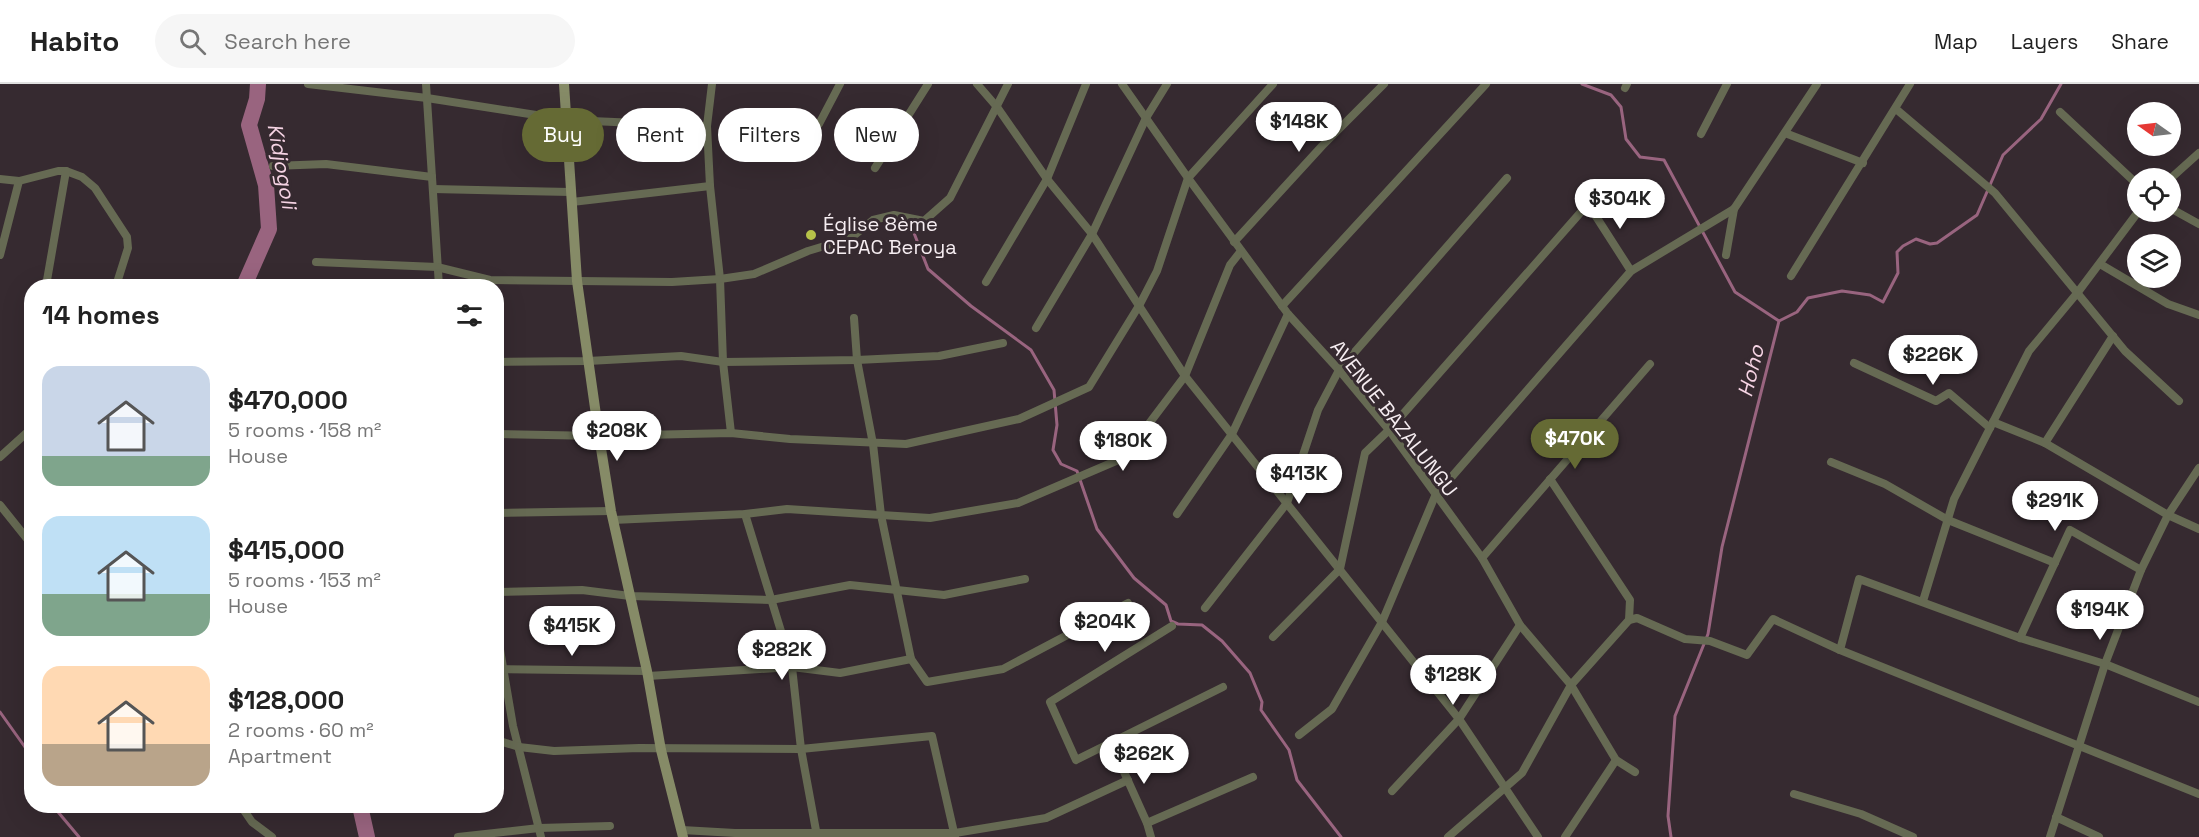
<!DOCTYPE html>
<html lang="en">
<head>
<meta charset="utf-8">
<style>
	body { margin:0; font-family:"Space Grotesk",sans-serif; background:#f6f6f6; color:#222; height:100vh; display:flex; flex-direction:column; font-size:22px; white-space:nowrap }
	* { box-sizing:border-box; margin:0 }
	p { font-size:20px; color:#767676 }
	.icon { flex:none; width:33px; height:33px; fill:none; stroke:currentColor; stroke-width:2; stroke-linecap:round; stroke-linejoin:round }
	.map { position:relative; flex:1; overflow:hidden }
	.drawer { position:absolute; left:24px; top:195px; width:480px; height:534px; display:flex; flex-direction:column; background:#fff; border-radius:24px; box-shadow:0 6px 24px #0002 }
	.drawer>* { flex:none }
	.top-card { position:absolute; left:522px; top:24px; width:570px; height:54px; display:flex; gap:12px }
	.needle { width:39px; rotate:284deg }
	.tools { position:absolute; left:2127px; top:18px; display:grid; gap:12px }
	.tools a { display:grid; place-items:center; width:54px; height:54px; border-radius:50%; background:#fff; box-shadow:0 6px 24px #0002; font-size:30px }
	.price { position:absolute; translate:-50% -51px; padding:0 14px; border-radius:21px; background:#fff; color:#222; font-size:20px; line-height:39px; filter:drop-shadow(0 2px 3px #0008) }
	.price::after { content:''; position:absolute; left:50%; top:36px; width:18px; height:14px; margin-left:-9px; background:inherit; clip-path:polygon(0 0,100% 0,50% 100%) }
	.price.active { background:#656a34; color:#fff }
	ul { padding:0; list-style:none }
	li { display:flex; align-items:center; gap:18px; height:150px; padding:0 18px }
	li span { display:grid; place-items:center; flex:none; width:168px; height:120px; border-radius:18px; color:#555 }
	li>.icon { margin-inline-start:auto }
	span .icon { width:72px; height:72px; fill:#fffc; stroke-width:1 }
	li b { font-size:26px }
	h2 { display:flex; justify-content:space-between; align-items:center; height:72px; padding:0 18px; font-size:26px }
	.chip { padding:0 21px; border-radius:27px; background:#fff; box-shadow:0 6px 24px #0002; font-size:21px; line-height:54px }
	.chip.active { background:#656a34; color:#fff }
	header { display:flex; align-items:center; gap:36px; box-sizing:border-box; height:84px; padding:0 30px; background:#fff; border-bottom:2px solid #e0e0e0 }
	header strong { font-size:28px }
	nav { display:flex; gap:33px; margin-inline-start:auto; font-size:21px }
	.search { width:420px; height:54px; background:#f6f6f6; display:flex; align-items:center; gap:15px; box-sizing:border-box; padding:0 21px; border-radius:33px; color:#767676; font-size:22px }
	.map>svg:first-child { display:block }
	.lines { fill:none; stroke-linecap:round; stroke-linejoin:round }
	.stream { stroke:#99647f; stroke-width:3 }
	.river { stroke:#99647f; stroke-width:16 }
	.street { stroke:#666a53; stroke-width:8 }
	.secondary { stroke:#868b67; stroke-width:10 }
	.poi-dot { fill:#b6c249; stroke:#362a30; stroke-width:2 }
	.labels { text-anchor:middle; stroke-width:6; stroke-linejoin:round; paint-order:stroke }
	.poi-label { font-size:20px; fill:#f6edf1; stroke:#362a30; text-anchor:start }
	.street-label { font-size:20px; fill:#f6edf1; stroke:#362a30 }
	.water-label { font-size:21px; font-style:italic; fill:#f6d4e4; stroke:#362a30 }
</style>
</head>
<body>
<header>
<strong>Habito</strong>
<div class="search"><svg class="icon" aria-label="search" viewBox="0 0 24 24"><circle cx="10" cy="10" r="6"/><path d="M15 15l6 6"/></svg>Search here</div>
<nav><a>Map</a><a>Layers</a><a>Share</a></nav>
</header>
<div class="map">
<svg width="2199" height="753" viewBox="0 0 2199 753">
	<rect width="100%" height="100%" fill="#362a30"/>
	<g class="lines">
		<!-- stream -->
		<g class="stream">
			<path d="M 1582,0 L 1611,11 L 1621,23 L 1626,55 L 1640,73 L 1664,76 L 1735,208 L 1779,237"/>
			<path d="M 914,149 L 928,185 L 971,222 L 1031,266 L 1054,306 L 1057,341 L 1053,366 L 1061,380 L 1077,387 L 1097,445 L 1134,494 L 1166,521 L 1171,537 L 1178,540 L 1202,541 L 1222,557 L 1250,589 L 1262,618 L 1261,626 L 1289,666 L 1297,696 L 1341,753"/>
			<path d="M 0,628 L 32,673"/>
			<path d="M 53,722 L 79,753"/>
			<path d="M 1671,753 L 1668,732 L 1675,632 L 1708,550 L 1722,463 L 1779,237 L 1797,228 L 1808,214 L 1842,207 L 1870,211 L 1883,218 L 1898,189 L 1897,168 L 1903,162 L 1916,155 L 1930,160 L 1937,159 L 1977,131 L 2003,71 L 2041,35 L 2061,0"/>
		</g>
		<!-- river -->
		<g class="river">
			<path d="M 244,202 L 269,145 L 266,101 L 249,41 L 257,15 L 258,0"/>
			<path d="M 360,722 L 367,753"/>
		</g>
		<!-- street -->
		<g class="street">
			<path d="M 308,0 L 427,14 L 568,36 L 707,42"/>
			<path d="M 426,0 L 439,202"/>
			<path d="M 712,0 L 707,42 L 710,102 L 720,195 L 723,278 L 731,349"/>
			<path d="M 977,0 L 997,23 L 1047,95 L 1092,150 L 1185,292 L 1459,635 L 1538,753"/>
			<path d="M 1122,0 L 1188,94 L 1288,230 L 1339,286 L 1389,346 L 1482,474 L 1520,541 L 1571,601 L 1616,676 L 1635,688"/>
			<path d="M 1625,4 L 1627,0"/>
			<path d="M 1896,25 L 1995,109 L 2125,267 L 2179,317"/>
			<path d="M 2060,28 L 2138,101"/>
			<path d="M 819,40 L 840,0"/>
			<path d="M 1785,49 L 1863,79"/>
			<path d="M 1701,50 L 1727,0"/>
			<path d="M 273,82 L 326,80 L 432,93"/>
			<path d="M 875,84 L 928,0"/>
			<path d="M 0,95 L 19,97 L 58,87 L 66,87 L 82,93 L 95,104 L 127,153 L 128,164 L 116,202"/>
			<path d="M 2170,95 L 2199,69"/>
			<path d="M 433,105 L 571,108"/>
			<path d="M 572,118 L 710,102"/>
			<path d="M 1588,120 L 1631,187"/>
			<path d="M 2170,124 L 2199,140"/>
			<path d="M 1234,158 L 1322,62 L 1384,0"/>
			<path d="M 0,171 L 19,97"/>
			<path d="M 1726,171 L 1734,125"/>
			<path d="M 316,178 L 437,183 L 490,196 L 672,198 L 720,195 L 754,190 L 808,167 L 851,154 L 873,136 L 894,131 L 924,137 L 950,114 L 1008,0"/>
			<path d="M 2100,180 L 2168,220 L 2199,231"/>
			<path d="M 1791,192 L 1910,0"/>
			<path d="M 986,198 L 1047,95 L 1086,0"/>
			<path d="M 46,202 L 66,87"/>
			<path d="M 1282,222 L 1486,0"/>
			<path d="M 854,234 L 857,276 L 873,360 L 881,431 L 930,434 L 1018,419 L 1123,374 L 1185,292 L 1230,181 L 1241,167"/>
			<path d="M 1036,244 L 1092,150 L 1146,34 L 1167,0"/>
			<path d="M 496,278 L 588,277 L 681,272 L 723,278 L 857,276 L 939,272 L 1003,259"/>
			<path d="M 1854,279 L 1936,317 L 1949,309 L 1990,344"/>
			<path d="M 1993,338 L 2045,359 L 2168,431 L 2199,445"/>
			<path d="M 496,350 L 599,352 L 731,349 L 790,355 L 906,360 L 1019,335 L 1089,303 L 1140,220 L 1157,187 L 1188,94 L 1273,0"/>
			<path d="M 2045,359 L 2113,252"/>
			<path d="M 0,373 L 32,344"/>
			<path d="M 1831,378 L 1885,400 L 1948,436 L 2055,479"/>
			<path d="M 1550,395 L 1630,516 L 1629,536"/>
			<path d="M 0,421 L 32,461"/>
			<path d="M 496,429 L 611,427"/>
			<path d="M 745,430 L 792,583 L 801,665 L 817,752"/>
			<path d="M 1177,430 L 1232,350 L 1288,230"/>
			<path d="M 613,436 L 745,430 L 787,425 L 881,431 L 911,575 L 927,598 L 1003,585 L 1128,519"/>
			<path d="M 1482,474 L 1650,280"/>
			<path d="M 496,508 L 582,506 L 630,512 L 771,516 L 850,501 L 944,511 L 1025,495"/>
			<path d="M 1923,517 L 1954,415 L 2029,267 L 2078,208 L 2138,128"/>
			<path d="M 1205,524 L 1287,419 L 1318,326 L 1339,286 L 1507,94"/>
			<path d="M 496,542 L 513,642 L 541,753"/>
			<path d="M 1172,542 L 1050,618 L 1076,676 L 1223,603"/>
			<path d="M 1273,553 L 1340,485 L 1365,369 L 1389,346 L 1588,120 L 1615,100"/>
			<path d="M 2020,554 L 2070,446 L 2141,486"/>
			<path d="M 1840,566 L 1859,495 L 2020,554 L 2105,580 L 2199,618"/>
			<path d="M 496,585 L 647,587"/>
			<path d="M 648,592 L 792,583 L 840,589 L 911,575"/>
			<path d="M 1299,651 L 1332,625 L 1382,538 L 1435,412 L 1631,187 L 1734,125 L 1817,0"/>
			<path d="M 496,656 L 519,663 L 554,667 L 639,664 L 801,665 L 932,652 L 955,753"/>
			<path d="M 1111,659 L 1147,739 L 1151,753"/>
			<path d="M 1392,707 L 1459,635 L 1520,541"/>
			<path d="M 1794,710 L 1861,730 L 1913,753"/>
			<path d="M 241,722 L 252,738 L 272,753"/>
			<path d="M 2056,733 L 2099,753"/>
			<path d="M 1147,739 L 1253,693"/>
			<path d="M 682,746 L 735,749 L 955,749 L 1046,734 L 1128,696"/>
			<path d="M 458,753 L 539,744 L 610,742"/>
			<path d="M 1448,753 L 1522,689 L 1571,601 L 1629,536 L 1637,534 L 1685,555 L 1710,557 L 1747,571 L 1773,535 L 1840,566 L 2199,710"/>
			<path d="M 1565,753 L 1616,676"/>
			<path d="M 2050,753 L 2105,580 L 2141,486 L 2168,431 L 2199,384"/>
		</g>
		<!-- secondary -->
		<path class="secondary" d="M 564,0 L 577,197 L 599,352 L 611,427 L 647,587 L 661,666 L 683,753"/>
	</g>
	<!-- markers -->
	<circle class="poi-dot" cx="811" cy="151" r="6"/>
	<g class="labels">
		<!-- poi labels -->
		<g class="poi-label">
			<text x="823" y="147">Église 8ème<tspan x="823" dy="23">CEPAC Beroya</tspan></text>
		</g>
		<!-- street labels -->
		<g class="street-label">
			<text transform="translate(1394 334) rotate(52)" y="7">AVENUE BAZALUNGU</text>
		</g>
		<!-- water labels -->
		<g class="water-label">
			<text transform="translate(282 82) rotate(80)" y="7">Kidjogoli</text>
			<text transform="translate(1751 287) rotate(-76)" y="7">Hoho</text>
		</g>
	</g>
</svg>
<div class="tools">
<a><svg class="needle" viewBox="-14 -14 28 28"><path d="M0-13l5 13h-10z" fill="#e53935"/><path d="M0 13l5-13h-10z" fill="#767676"/></svg></a>
<a><svg class="icon" aria-label="locate" viewBox="0 0 24 24"><circle cx="12" cy="12" r="6"/><path d="M12 2v4M12 18v4M2 12h4M18 12h4"/></svg></a>
<a><svg class="icon" aria-label="layers" viewBox="0 0 24 24"><path d="M12 4l9 5-9 5-9-5zM3 14l9 5 9-5"/></svg></a>
</div>
<b class="price" style="left:1299px;top:69px">$148K</b>
<b class="price" style="left:1620px;top:146px">$304K</b>
<b class="price" style="left:1933px;top:302px">$226K</b>
<b class="price" style="left:617px;top:378px">$208K</b>
<b class="price active" style="left:1575px;top:386px">$470K</b>
<b class="price" style="left:1123px;top:388px">$180K</b>
<b class="price" style="left:1299px;top:421px">$413K</b>
<b class="price" style="left:2055px;top:448px">$291K</b>
<b class="price" style="left:2100px;top:557px">$194K</b>
<b class="price" style="left:1105px;top:569px">$204K</b>
<b class="price" style="left:572px;top:573px">$415K</b>
<b class="price" style="left:782px;top:597px">$282K</b>
<b class="price" style="left:1453px;top:622px">$128K</b>
<b class="price" style="left:1144px;top:701px">$262K</b>
<div class="top-card">
<a class="chip active">Buy</a>
<a class="chip">Rent</a>
<a class="chip">Filters</a>
<a class="chip">New</a>
</div>
<section class="drawer">
<h2>14 homes<svg class="icon" aria-label="filters" viewBox="0 0 24 24"><path d="M4 7h16M4 17h16"/><circle cx="9" cy="7" r="2"/><circle cx="15" cy="17" r="2"/></svg></h2>
<ul>
<li><span style="background:linear-gradient(#c9d6e8 75%,#7fa58c 0)"><svg class="icon" aria-label="home" viewBox="0 0 24 24"><path d="M3 11l9-7 9 7M6 9v11h12V9"/></svg></span><div><b>$470,000</b><p>5 rooms · 158 m²</p><p>House</p></div></li>
<li><span style="background:linear-gradient(#bfe0f5 65%,#7fa58c 0)"><svg class="icon" aria-label="home" viewBox="0 0 24 24"><path d="M3 11l9-7 9 7M6 9v11h12V9"/></svg></span><div><b>$415,000</b><p>5 rooms · 153 m²</p><p>House</p></div></li>
<li><span style="background:linear-gradient(#ffd9b3 65%,#b9a48a 0)"><svg class="icon" aria-label="home" viewBox="0 0 24 24"><path d="M3 11l9-7 9 7M6 9v11h12V9"/></svg></span><div><b>$128,000</b><p>2 rooms · 60 m²</p><p>Apartment</p></div></li>
</ul>
</section>
</div>
</body>
</html>
